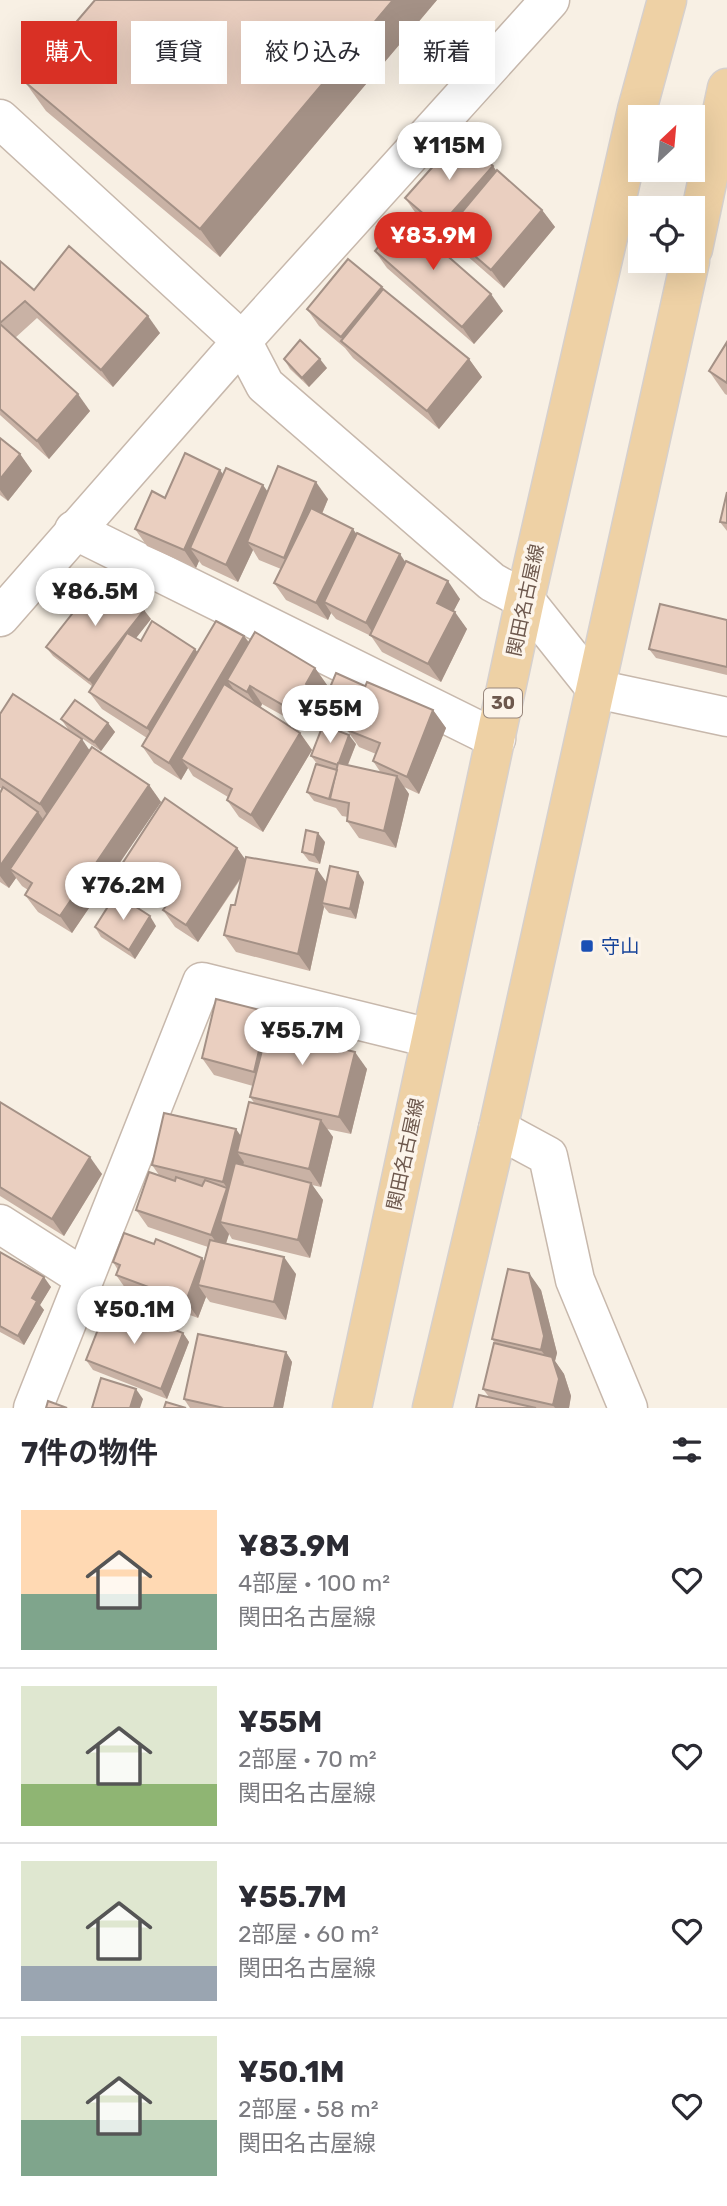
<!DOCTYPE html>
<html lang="ja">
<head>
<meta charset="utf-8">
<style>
	body { margin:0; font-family:Rubik,"Noto Sans JP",sans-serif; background:#f2f2f3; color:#2b2b33; height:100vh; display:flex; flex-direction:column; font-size:26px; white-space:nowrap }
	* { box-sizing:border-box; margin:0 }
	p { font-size:23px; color:#7c7c81 }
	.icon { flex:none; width:38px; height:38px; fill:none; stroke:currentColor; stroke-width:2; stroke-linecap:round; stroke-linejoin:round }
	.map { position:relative; height:1408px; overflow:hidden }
	.panel { display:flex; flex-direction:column; background:#fff; flex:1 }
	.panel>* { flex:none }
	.hud { position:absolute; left:21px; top:21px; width:686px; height:63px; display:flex; gap:14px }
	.needle { width:46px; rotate:26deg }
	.tools { position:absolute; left:628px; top:105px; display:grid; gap:14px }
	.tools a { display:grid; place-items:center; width:77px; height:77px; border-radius:0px; background:#fff; box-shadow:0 7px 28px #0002; font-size:35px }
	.price { position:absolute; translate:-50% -60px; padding:0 16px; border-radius:24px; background:#fff; color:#222; font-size:23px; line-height:46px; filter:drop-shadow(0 2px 4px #0008) }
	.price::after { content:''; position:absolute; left:50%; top:42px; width:21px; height:16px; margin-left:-10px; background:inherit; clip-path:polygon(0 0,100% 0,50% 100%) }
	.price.on { background:#d93025; color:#fff }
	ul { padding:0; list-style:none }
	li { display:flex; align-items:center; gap:21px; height:175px; padding:0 21px }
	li+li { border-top:2px solid #e1e1e2 }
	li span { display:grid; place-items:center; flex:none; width:196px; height:140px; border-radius:0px; color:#555 }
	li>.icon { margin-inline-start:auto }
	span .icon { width:84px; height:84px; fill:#fffc; stroke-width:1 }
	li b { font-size:30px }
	h2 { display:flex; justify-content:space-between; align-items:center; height:84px; padding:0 21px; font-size:30px }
	.chip { padding:0 24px; border-radius:0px; background:#fff; box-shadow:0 7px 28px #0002; font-size:24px; line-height:63px }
	.chip.on { background:#d93025; color:#fff }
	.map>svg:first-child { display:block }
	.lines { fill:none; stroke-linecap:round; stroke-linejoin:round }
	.minor-casing { stroke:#c7b8ac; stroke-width:41 }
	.major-casing { stroke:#d6d0cd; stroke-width:41 }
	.minor { stroke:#fff; stroke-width:38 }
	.major { stroke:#eed1a5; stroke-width:38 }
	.wall { fill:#c9b2a5 }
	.shaded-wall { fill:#a49186 }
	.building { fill:#eacfc0; stroke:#a49186; stroke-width:2 }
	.transit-dot { fill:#1a4fb4; stroke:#fcf4ea; stroke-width:2.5 }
	.labels { text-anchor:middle; stroke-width:7; stroke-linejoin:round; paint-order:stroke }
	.shield { fill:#fcf4ea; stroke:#98877c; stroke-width:2 }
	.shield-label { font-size:18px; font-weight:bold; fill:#6d584d }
	.street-label { font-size:19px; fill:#6d584d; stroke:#fcf4ea }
	.transit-label { font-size:19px; fill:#164399; stroke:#fcf4ea; text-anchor:start }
</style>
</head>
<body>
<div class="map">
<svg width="727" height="1408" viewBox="0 0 727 1408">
	<rect width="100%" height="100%" fill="#f8f0e4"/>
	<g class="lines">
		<defs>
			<g id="minor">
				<path d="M 0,119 L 242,341 L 265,385 L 492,582 L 525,600 L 596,689 L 727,717"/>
				<path d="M 74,530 L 496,739"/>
				<path d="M 0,617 L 242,341 L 550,0"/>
				<path d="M 498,1129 L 548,1156 L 575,1280 L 628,1408"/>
				<path d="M 0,1224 L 83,1277"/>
				<path d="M 33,1408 L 202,982 L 430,1038"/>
			</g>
			<g id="major">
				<path d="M 693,249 L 727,88"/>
				<path d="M 352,1408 L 525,600 L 637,110 L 667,0"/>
				<path d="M 432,1408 L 498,1129 L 690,261"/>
			</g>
		</defs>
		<!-- minor casing -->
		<use href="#minor" class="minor-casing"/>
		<!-- major casing -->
		<use href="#major" class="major-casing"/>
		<!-- minor -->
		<use href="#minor" class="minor"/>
		<!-- major -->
		<use href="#major" class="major"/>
	</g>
	<!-- wall -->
	<g class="wall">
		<path d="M 95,0 L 437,0 L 220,257 L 46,111 L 25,82 Z"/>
		<path d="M 497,171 L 542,210 L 555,227 L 504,288 L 458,248 L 453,242 L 451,244 L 417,215 L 405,198 Z"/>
		<path d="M 375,251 L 503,311 L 474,344 L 387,268 Z"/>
		<path d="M 0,261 L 34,290 L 160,333 L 113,387 L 37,318 L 15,338 L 90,411 L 49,459 L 0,415 Z"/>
		<path d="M 384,290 L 469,359 L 482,377 L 439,429 L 353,358 L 345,348 L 319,326 L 307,309 Z"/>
		<path d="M 727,342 L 727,395 L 725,394 L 709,371 Z"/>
		<path d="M 284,359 L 327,368 L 309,387 L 290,369 Z"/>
		<path d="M 0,438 L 20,454 L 32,471 L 8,501 L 0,495 Z"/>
		<path d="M 223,474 L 268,492 L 328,499 L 322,514 L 405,563 L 460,599 L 453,611 L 467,629 L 441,682 L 382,652 L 371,636 L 336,619 L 331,613 L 328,620 L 286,600 L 274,583 L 281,569 L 259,560 L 253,550 L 238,582 L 202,565 L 199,561 L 196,568 L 147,546 L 135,529 L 165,498 Z"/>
		<path d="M 727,492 L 727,531 L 720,522 Z"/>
		<path d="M 151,619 L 136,638 L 141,641 L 195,649 L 197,652 L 244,636 L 249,642 L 315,668 L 327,685 L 319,700 L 321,703 L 307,729 L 262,704 L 261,707 L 300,733 L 312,750 L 263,832 L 239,817 L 227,800 L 228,797 L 193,776 L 188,768 L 181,780 L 154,763 L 142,746 L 147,738 L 102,709 L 89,692 L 93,687 L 53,656 L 46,647 Z"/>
		<path d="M 727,620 L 727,675 L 656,658 L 649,649 Z"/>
		<path d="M 321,709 L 433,710 L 446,728 L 419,794 L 404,787 L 409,794 L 396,848 L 359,838 L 347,821 L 348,817 L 342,816 L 336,808 L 314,801 L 307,792 L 318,765 L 311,756 L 356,744 L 348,765 L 381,773 L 373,761 L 376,754 L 359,747 L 347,730 L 348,727 L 328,719 Z"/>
		<path d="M 0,714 L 90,750 L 149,785 L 161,802 L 72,933 L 38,912 L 25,895 L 28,890 L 22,886 L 16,878 L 9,888 L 0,882 L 0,793 L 2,789 L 0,788 Z"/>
		<path d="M 61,719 L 108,723 L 115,732 L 101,751 L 68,729 Z"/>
		<path d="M 325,842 L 320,864 L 309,861 L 302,852 Z"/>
		<path d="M 237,848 L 245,859 L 326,883 L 364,882 L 356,919 L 329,913 L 324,907 L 310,971 L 236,952 L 224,935 L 235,905 L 242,877 L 198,942 L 175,927 L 163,910 L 168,903 L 134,881 L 122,864 Z"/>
		<path d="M 156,926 L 135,959 L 101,937 L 95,927 Z"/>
		<path d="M 271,1016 L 346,1045 L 346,1050 L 367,1069 L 351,1134 L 327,1129 L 333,1137 L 321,1187 L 312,1185 L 323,1200 L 310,1258 L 232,1239 L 229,1234 L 226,1244 L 296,1274 L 286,1320 L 210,1302 L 206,1297 L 198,1318 L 128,1292 L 116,1275 L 118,1270 L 113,1262 L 204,1261 L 208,1247 L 148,1227 L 136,1210 L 159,1175 L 152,1165 L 241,1136 L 255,1104 L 250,1097 L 253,1086 L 214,1075 L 202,1058 Z"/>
		<path d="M 0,1102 L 102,1174 L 64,1236 L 0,1196 Z"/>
		<path d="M 0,1252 L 51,1287 L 40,1305 L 44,1310 L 24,1345 L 0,1332 Z"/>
		<path d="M 541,1290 L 557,1353 L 555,1361 L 564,1374 L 571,1396 L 569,1408 L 476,1408 L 489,1397 L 483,1389 L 496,1344 L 492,1339 Z"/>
		<path d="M 183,1333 L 189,1342 L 167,1399 L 93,1370 L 86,1360 Z"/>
		<path d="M 286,1352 L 292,1362 L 283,1408 L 190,1408 L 184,1399 Z"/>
	</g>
	<!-- shaded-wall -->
	<g class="shaded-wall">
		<path d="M 393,0 L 437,0 L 220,257 L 200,229 Z"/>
		<path d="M 493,166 L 505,183 L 446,231 L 453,242 L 451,244 L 439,227 Z"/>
		<path d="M 542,210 L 555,227 L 504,288 L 491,270 Z"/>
		<path d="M 382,287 L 394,304 L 348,347 L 341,337 Z"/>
		<path d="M 491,294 L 503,311 L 474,344 L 462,327 Z"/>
		<path d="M 148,316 L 160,333 L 113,387 L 101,370 Z"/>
		<path d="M 320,359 L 327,368 L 309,387 L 302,378 Z"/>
		<path d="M 469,359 L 482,377 L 439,429 L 427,411 Z"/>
		<path d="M 78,394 L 90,411 L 49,459 L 37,441 Z"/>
		<path d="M 20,454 L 32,471 L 8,501 L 0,490 L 0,479 Z"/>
		<path d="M 220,470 L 232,487 L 190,548 L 199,561 L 196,568 L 184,550 Z"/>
		<path d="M 316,482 L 328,499 L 296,575 L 284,558 Z"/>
		<path d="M 263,485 L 275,502 L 247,542 L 253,550 L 238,582 L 226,565 Z"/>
		<path d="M 353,529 L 365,546 L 324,602 L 331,613 L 328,620 L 316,603 Z"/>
		<path d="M 400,554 L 412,572 L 378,640 L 366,623 Z"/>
		<path d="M 448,581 L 460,599 L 449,620 L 437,603 Z"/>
		<path d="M 144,610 L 151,619 L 96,689 L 89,680 Z"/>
		<path d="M 455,612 L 467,629 L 441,682 L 428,664 Z"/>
		<path d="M 244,636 L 256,653 L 227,680 L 234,690 L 181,759 L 188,768 L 181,780 L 169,763 Z"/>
		<path d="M 195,649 L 207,666 L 159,745 L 147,728 Z"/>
		<path d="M 315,668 L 327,685 L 319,700 L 321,703 L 307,729 L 295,712 L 306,684 Z"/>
		<path d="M 250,686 L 262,704 L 259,710 L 247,692 Z"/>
		<path d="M 433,710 L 446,728 L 419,794 L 407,777 Z"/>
		<path d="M 108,723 L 115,732 L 101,751 L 94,742 Z"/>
		<path d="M 300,733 L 312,750 L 263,832 L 251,815 Z"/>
		<path d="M 349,735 L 356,744 L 344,774 L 338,765 Z"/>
		<path d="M 82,739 L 94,757 L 52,822 L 40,804 Z"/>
		<path d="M 397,776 L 409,794 L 396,848 L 384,831 Z"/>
		<path d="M 149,785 L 161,802 L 72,933 L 60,916 Z"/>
		<path d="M 38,812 L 50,829 L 10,869 L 16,878 L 9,888 L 0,876 L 0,866 Z"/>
		<path d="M 318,833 L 325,842 L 320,864 L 314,855 Z"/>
		<path d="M 237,848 L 249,865 L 198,942 L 186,925 Z"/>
		<path d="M 317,869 L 329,886 L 322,903 L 324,907 L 310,971 L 298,954 Z"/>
		<path d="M 358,872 L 364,882 L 356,919 L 350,909 Z"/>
		<path d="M 150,916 L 156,926 L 135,959 L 129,950 Z"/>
		<path d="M 268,1012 L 280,1029 L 266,1089 L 254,1072 Z"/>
		<path d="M 334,1028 L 346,1045 L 343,1063 L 331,1046 Z"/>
		<path d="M 355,1052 L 367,1069 L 351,1134 L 339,1117 Z"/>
		<path d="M 321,1120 L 333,1137 L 321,1187 L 309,1169 Z"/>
		<path d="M 236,1129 L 248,1146 L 237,1152 L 244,1162 L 235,1199 L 220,1222 L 229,1234 L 223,1252 L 211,1235 L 227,1188 L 223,1182 Z"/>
		<path d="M 90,1157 L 102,1174 L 64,1236 L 52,1219 Z"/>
		<path d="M 311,1183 L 323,1200 L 310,1258 L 298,1240 Z"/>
		<path d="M 284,1257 L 296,1274 L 286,1320 L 274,1302 Z"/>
		<path d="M 202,1258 L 214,1275 L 198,1285 L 206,1297 L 198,1318 L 186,1301 Z"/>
		<path d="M 529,1273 L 541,1290 L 557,1353 L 555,1361 L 564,1374 L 571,1396 L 569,1408 L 555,1408 L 553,1405 L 553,1367 L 541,1350 Z"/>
		<path d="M 44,1277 L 51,1287 L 40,1305 L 44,1310 L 24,1345 L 18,1336 L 32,1298 Z"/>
		<path d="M 183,1333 L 189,1342 L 167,1399 L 161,1389 Z"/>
		<path d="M 286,1352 L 292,1362 L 283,1408 L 274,1408 Z"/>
		<path d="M 136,1389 L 143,1399 L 140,1408 L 130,1408 Z"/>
	</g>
	<!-- building -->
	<g class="building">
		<path d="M 95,0 L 393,0 L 200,229 L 25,82 Z"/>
		<path d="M 460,136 L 493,166 L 439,227 L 405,198 Z"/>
		<path d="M 497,170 L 542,210 L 491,270 L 446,231 Z"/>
		<path d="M 403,217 L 491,294 L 462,327 L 375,251 Z"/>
		<path d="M 69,246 L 148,316 L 101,370 L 25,301 L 0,323 L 0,261 L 34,290 Z"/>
		<path d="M 348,259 L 382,287 L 341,337 L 307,309 Z"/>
		<path d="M 383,289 L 469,359 L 427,411 L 341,341 Z"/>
		<path d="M 0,324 L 78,394 L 37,441 L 0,409 Z"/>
		<path d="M 300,340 L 320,359 L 302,378 L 284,359 Z"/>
		<path d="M 727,342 L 727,383 L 709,371 Z"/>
		<path d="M 0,438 L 20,454 L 0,479 Z"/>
		<path d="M 185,453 L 220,470 L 184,550 L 135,529 L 152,491 L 165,498 Z"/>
		<path d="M 278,466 L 316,482 L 284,558 L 247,542 Z"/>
		<path d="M 226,468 L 263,485 L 226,565 L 190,548 Z"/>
		<path d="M 727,492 L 727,523 L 720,522 Z"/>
		<path d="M 311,508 L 353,529 L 316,603 L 274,583 Z"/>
		<path d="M 357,533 L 400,554 L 366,623 L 324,602 Z"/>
		<path d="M 406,561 L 448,581 L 437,603 L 455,612 L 428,664 L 370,635 Z"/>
		<path d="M 102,576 L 144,610 L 89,680 L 46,647 Z"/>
		<path d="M 660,604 L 727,620 L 727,667 L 649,649 Z"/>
		<path d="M 152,621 L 195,649 L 147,728 L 89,692 L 127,633 L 141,641 Z"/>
		<path d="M 216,621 L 244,636 L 169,763 L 142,746 Z"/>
		<path d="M 255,632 L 315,668 L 306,684 L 309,686 L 295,712 L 250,686 L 247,692 L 227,680 Z"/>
		<path d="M 336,673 L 365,686 L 350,722 L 321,709 Z"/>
		<path d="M 367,682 L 433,710 L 407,777 L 373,761 L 380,743 L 347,730 Z"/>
		<path d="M 224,684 L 300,733 L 251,815 L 227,800 L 232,789 L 181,759 Z"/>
		<path d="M 13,694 L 82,739 L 40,804 L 0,778 L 0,714 Z"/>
		<path d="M 75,700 L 108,723 L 94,742 L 61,719 Z"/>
		<path d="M 323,725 L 349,735 L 338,765 L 311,756 Z"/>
		<path d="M 92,747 L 149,785 L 60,916 L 25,895 L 32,883 L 10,869 Z"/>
		<path d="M 338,763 L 397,776 L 384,831 L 347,821 L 349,803 L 330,799 Z"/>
		<path d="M 316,764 L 337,770 L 329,799 L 307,792 Z"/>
		<path d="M 3,787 L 38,812 L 0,866 L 0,793 Z"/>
		<path d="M 165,798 L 237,848 L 186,925 L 163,910 L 173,897 L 122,864 Z"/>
		<path d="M 306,830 L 318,833 L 314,855 L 302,852 Z"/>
		<path d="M 246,857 L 317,869 L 298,954 L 224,935 L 231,905 L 235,905 Z"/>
		<path d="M 330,866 L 358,872 L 350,909 L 322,903 Z"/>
		<path d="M 116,894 L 150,916 L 129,950 L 95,927 Z"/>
		<path d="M 216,999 L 268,1012 L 254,1072 L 202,1058 Z"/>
		<path d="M 272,1012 L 334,1028 L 331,1046 L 355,1052 L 339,1117 L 250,1097 Z"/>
		<path d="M 0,1102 L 90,1157 L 52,1219 L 0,1187 Z"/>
		<path d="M 249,1102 L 321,1120 L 309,1169 L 237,1152 Z"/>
		<path d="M 164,1113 L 236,1129 L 223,1182 L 152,1165 Z"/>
		<path d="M 235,1163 L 311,1183 L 298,1240 L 220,1222 Z"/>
		<path d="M 149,1172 L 175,1181 L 176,1177 L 202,1186 L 205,1180 L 227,1188 L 211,1235 L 136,1210 Z"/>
		<path d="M 124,1233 L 154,1244 L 156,1239 L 202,1258 L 186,1301 L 116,1275 L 120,1265 L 113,1262 Z"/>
		<path d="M 210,1240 L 284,1257 L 274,1302 L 198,1285 Z"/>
		<path d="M 0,1252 L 44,1277 L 32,1298 L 37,1301 L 18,1336 L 0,1326 Z"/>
		<path d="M 508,1269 L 529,1273 L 544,1336 L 541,1350 L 492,1339 Z"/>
		<path d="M 108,1304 L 183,1333 L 161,1389 L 86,1360 Z"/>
		<path d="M 198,1334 L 286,1352 L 274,1408 L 224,1408 L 184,1399 Z"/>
		<path d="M 494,1343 L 552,1357 L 559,1379 L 553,1405 L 483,1389 Z"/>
		<path d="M 101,1378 L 136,1389 L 130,1408 L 92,1408 Z"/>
		<path d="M 479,1395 L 536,1408 L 476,1408 Z"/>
		<path d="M 48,1401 L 67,1408 L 46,1408 Z"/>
		<path d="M 166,1402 L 186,1408 L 164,1408 Z"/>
	</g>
	<!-- markers -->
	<rect class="transit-dot" x="580" y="939" width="14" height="14" rx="3.5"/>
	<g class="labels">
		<!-- shield labels -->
		<rect class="shield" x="484" y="688.5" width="38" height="29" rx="5"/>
		<g class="shield-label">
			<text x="503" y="709">30</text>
		</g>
		<!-- street labels -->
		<g class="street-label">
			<text transform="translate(525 600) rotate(-78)" y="7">関田名古屋線</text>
			<text transform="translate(405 1154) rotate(-78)" y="7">関田名古屋線</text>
		</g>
		<!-- transit labels -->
		<g class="transit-label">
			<text x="601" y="953">守山</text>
		</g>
	</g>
</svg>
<div class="tools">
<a><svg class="needle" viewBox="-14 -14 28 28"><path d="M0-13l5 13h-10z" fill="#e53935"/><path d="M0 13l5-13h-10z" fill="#7c7c81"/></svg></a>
<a><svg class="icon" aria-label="locate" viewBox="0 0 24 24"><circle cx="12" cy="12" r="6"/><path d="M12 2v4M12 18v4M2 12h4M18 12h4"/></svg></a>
</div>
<b class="price" style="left:449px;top:182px">¥115M</b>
<b class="price on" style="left:433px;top:272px">¥83.9M</b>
<b class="price" style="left:95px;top:628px">¥86.5M</b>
<b class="price" style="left:330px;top:745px">¥55M</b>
<b class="price" style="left:123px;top:922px">¥76.2M</b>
<b class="price" style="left:302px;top:1067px">¥55.7M</b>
<b class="price" style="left:134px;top:1346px">¥50.1M</b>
<div class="hud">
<a class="chip on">購入</a>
<a class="chip">賃貸</a>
<a class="chip">絞り込み</a>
<a class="chip">新着</a>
</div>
</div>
<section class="panel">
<h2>7件の物件<svg class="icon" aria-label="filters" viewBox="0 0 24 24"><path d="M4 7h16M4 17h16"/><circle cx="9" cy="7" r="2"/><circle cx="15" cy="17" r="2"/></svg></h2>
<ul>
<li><span style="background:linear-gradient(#ffd9b3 60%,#7fa58c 0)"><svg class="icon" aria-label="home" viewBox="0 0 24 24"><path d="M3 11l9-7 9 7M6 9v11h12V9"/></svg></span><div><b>¥83.9M</b><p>4部屋 · 100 m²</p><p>関田名古屋線</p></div><svg class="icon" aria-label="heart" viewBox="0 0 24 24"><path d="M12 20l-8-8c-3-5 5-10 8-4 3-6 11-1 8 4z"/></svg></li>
<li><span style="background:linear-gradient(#dfe7d0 70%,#8fb573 0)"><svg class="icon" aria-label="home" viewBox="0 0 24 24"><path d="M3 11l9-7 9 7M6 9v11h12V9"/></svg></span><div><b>¥55M</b><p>2部屋 · 70 m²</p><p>関田名古屋線</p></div><svg class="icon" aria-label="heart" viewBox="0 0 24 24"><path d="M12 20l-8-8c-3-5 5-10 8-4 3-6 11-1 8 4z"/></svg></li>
<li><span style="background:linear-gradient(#dfe7d0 75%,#9aa5b1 0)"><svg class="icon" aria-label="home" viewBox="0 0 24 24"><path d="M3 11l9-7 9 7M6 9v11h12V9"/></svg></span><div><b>¥55.7M</b><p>2部屋 · 60 m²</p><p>関田名古屋線</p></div><svg class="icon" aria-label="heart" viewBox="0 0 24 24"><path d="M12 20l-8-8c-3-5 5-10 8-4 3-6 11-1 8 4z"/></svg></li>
<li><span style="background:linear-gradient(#dfe7d0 60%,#7fa58c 0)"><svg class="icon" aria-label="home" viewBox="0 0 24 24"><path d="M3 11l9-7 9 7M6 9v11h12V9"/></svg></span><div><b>¥50.1M</b><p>2部屋 · 58 m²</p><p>関田名古屋線</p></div><svg class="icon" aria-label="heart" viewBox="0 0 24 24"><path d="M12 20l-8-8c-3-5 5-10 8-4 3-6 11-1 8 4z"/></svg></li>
</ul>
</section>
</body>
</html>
